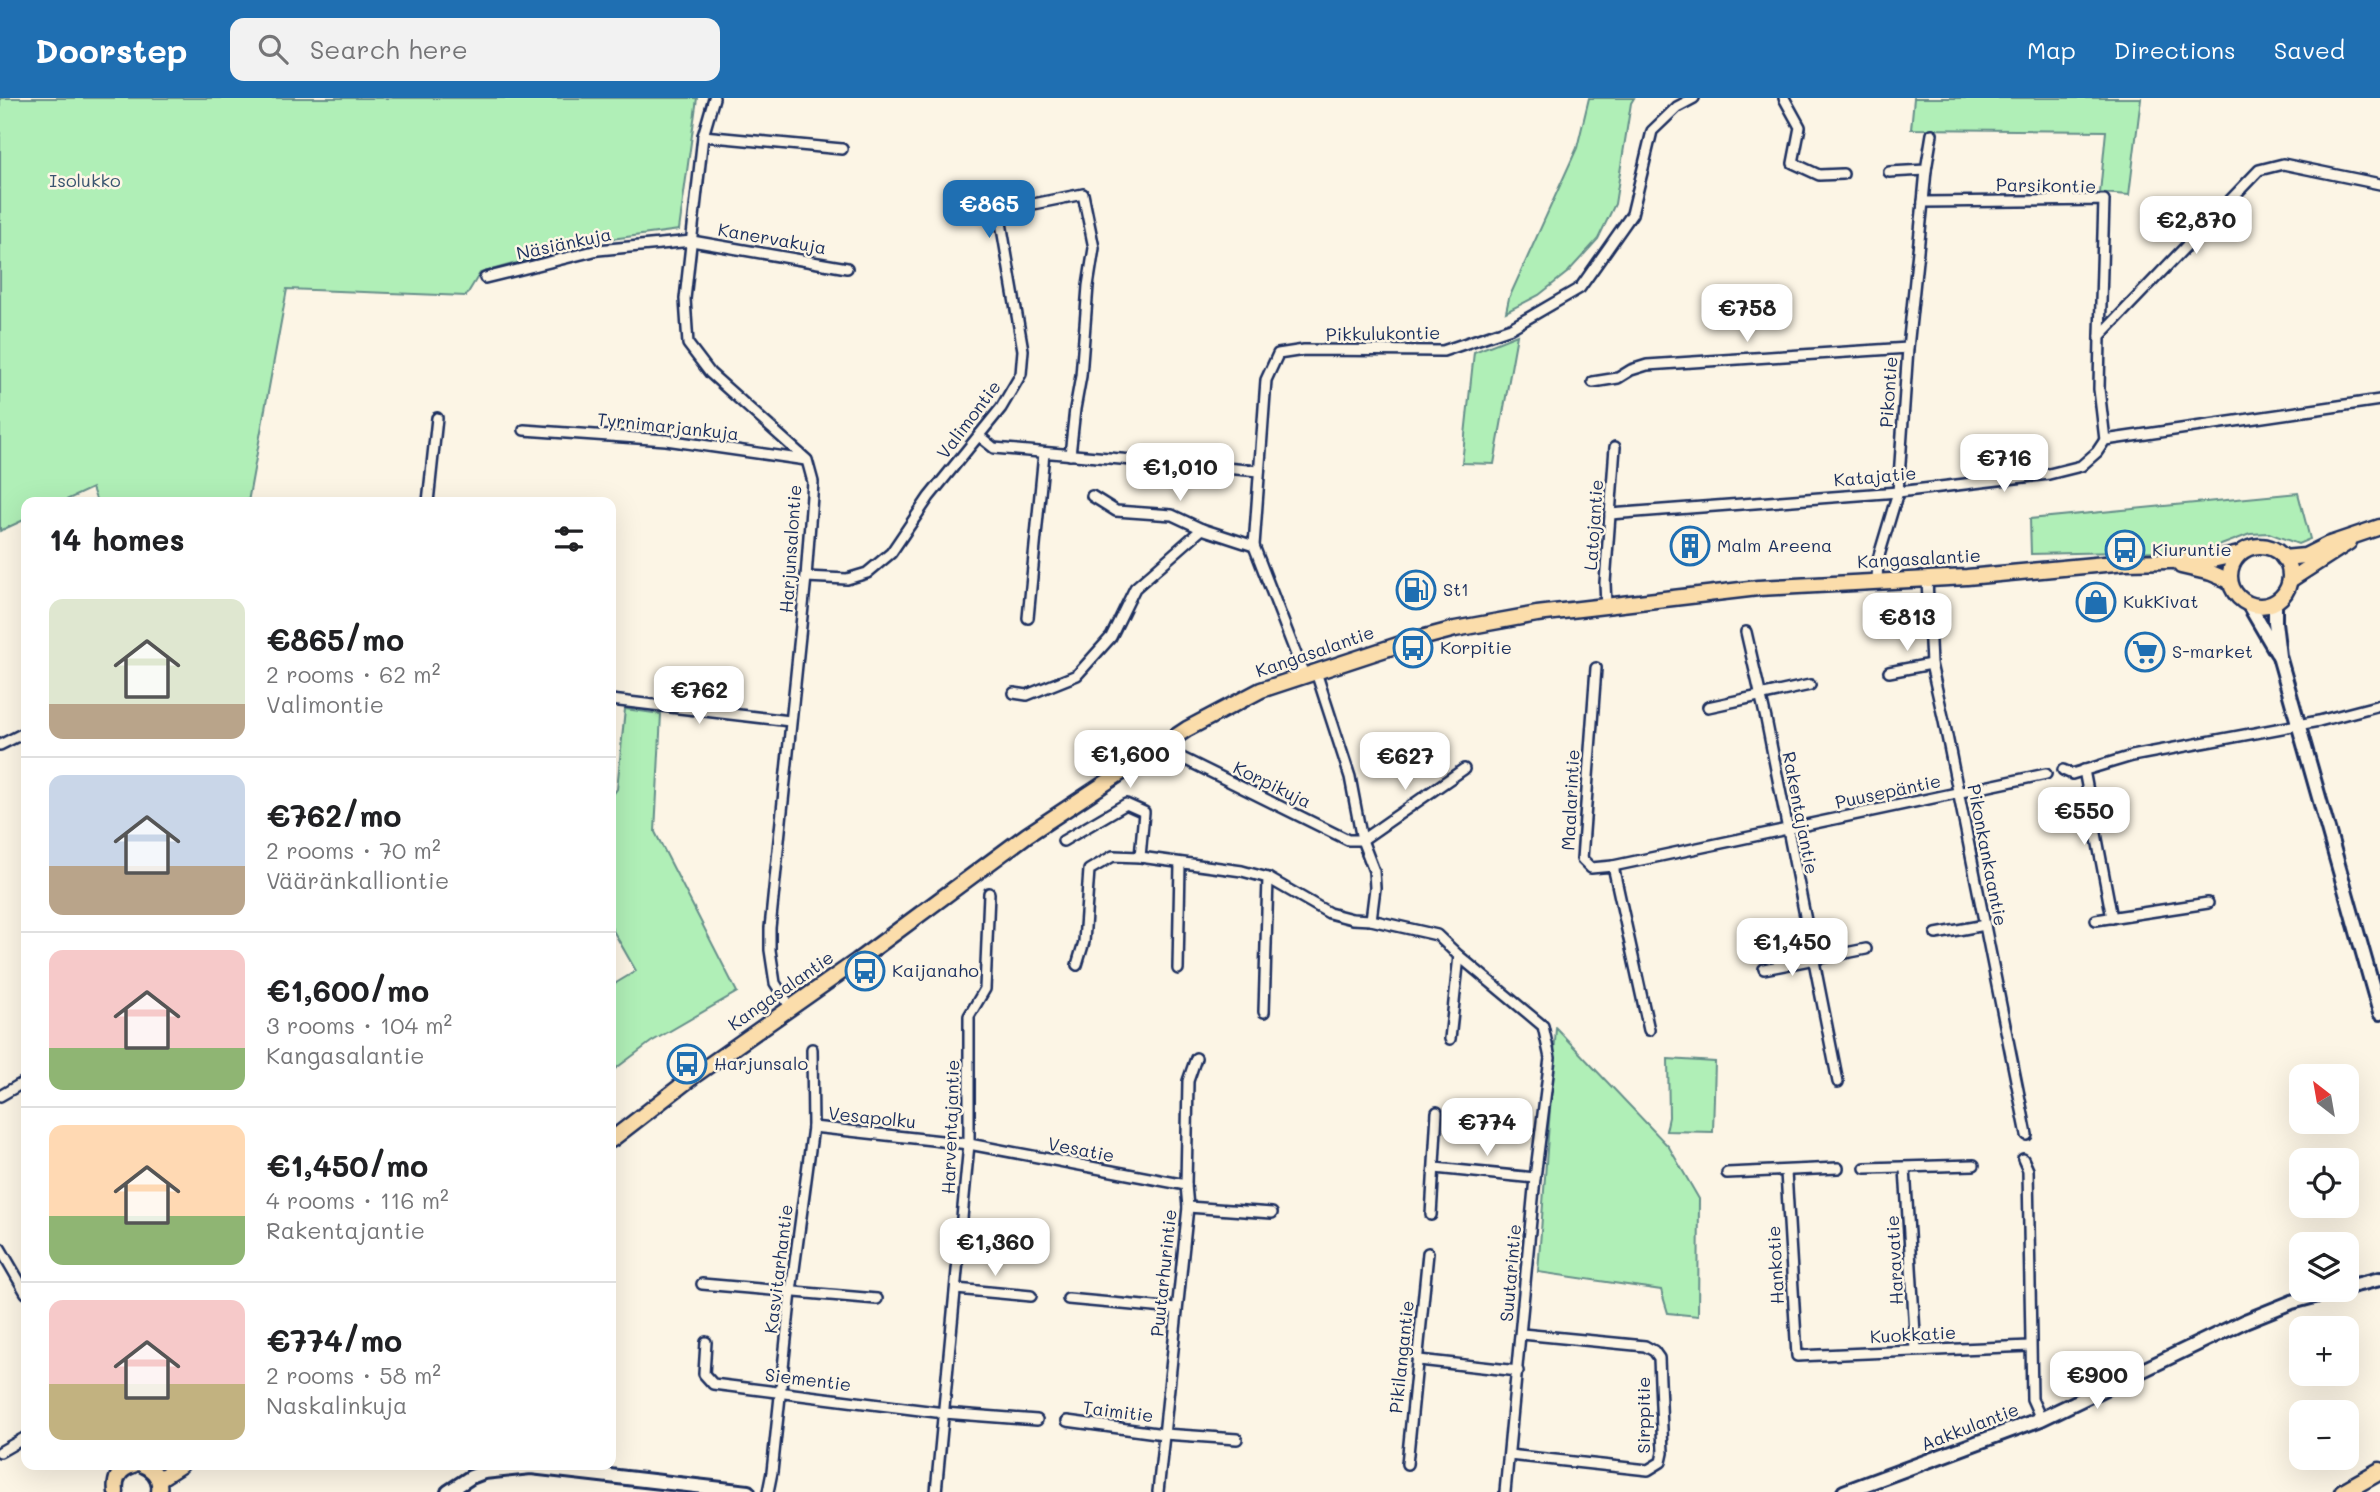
<!DOCTYPE html>
<html lang="en">
<head>
<meta charset="utf-8">
<style>
	body { margin:0; font-family:Mali,sans-serif; background:#f2f2f2; color:#202124; height:100vh; display:flex; flex-direction:column; font-size:26px; white-space:nowrap }
	* { box-sizing:border-box; margin:0 }
	p { font-size:23px; color:#757577 }
	.icon { flex:none; width:38px; height:38px; fill:none; stroke:currentColor; stroke-width:2; stroke-linecap:round; stroke-linejoin:round }
	.map { position:relative; flex:1; overflow:hidden }
	.sheet { position:absolute; left:21px; top:399px; width:595px; height:973px; display:flex; flex-direction:column; background:#fff; border-radius:14px; box-shadow:0 7px 28px #0002 }
	.sheet>* { flex:none }
	.needle { width:46px; rotate:329deg }
	.buttons { position:absolute; left:2289px; top:966px; display:grid; gap:14px }
	.buttons a { display:grid; place-items:center; width:70px; height:70px; border-radius:14px; background:#fff; box-shadow:0 7px 28px #0002; font-size:35px }
	.price { position:absolute; translate:-50% -60px; padding:0 16px; border-radius:14px; background:#fff; color:#222; font-size:23px; line-height:46px; filter:drop-shadow(0 2px 4px #0008) }
	.price::after { content:''; position:absolute; left:50%; top:42px; width:21px; height:16px; margin-left:-10px; background:inherit; clip-path:polygon(0 0,100% 0,50% 100%) }
	.price.active { background:#1f6fb2; color:#fff }
	ul { padding:0; list-style:none }
	li { display:flex; align-items:center; gap:21px; height:175px; padding:0 28px }
	li+li { border-top:2px solid #e0e0e0 }
	li span { display:grid; place-items:center; flex:none; width:196px; height:140px; border-radius:14px; color:#555 }
	li>.icon { margin-inline-start:auto }
	span .icon { width:84px; height:84px; fill:#fffc; stroke-width:1 }
	li b { font-size:30px }
	h2 { display:flex; justify-content:space-between; align-items:center; height:84px; padding:0 28px; font-size:30px }
	header { display:flex; align-items:center; gap:42px; box-sizing:border-box; height:98px; padding:0 35px; background:#1f6fb2; color:#fff }
	header strong { font-size:33px }
	nav { display:flex; gap:38px; margin-inline-start:auto; font-size:24px }
	.search { width:490px; height:63px; background:#f2f2f2; display:flex; align-items:center; gap:18px; box-sizing:border-box; padding:0 24px; border-radius:14px; color:#757577; font-size:26px }
	.map>svg:first-child { display:block }
	.green { fill:#b0efb7; stroke:#668f8a; stroke-width:2 }
	.lines { fill:none; stroke-linecap:round; stroke-linejoin:round }
	.street-casing { stroke:#1b2f5e; stroke-width:14 }
	.secondary-casing { stroke:#1b2f5e; stroke-width:18 }
	.primary-casing { stroke:#1b2f5e; stroke-width:19 }
	.highway-casing { stroke:#1b2f5e; stroke-width:21 }
	.street { stroke:#fcf5e5; stroke-width:9 }
	.secondary { stroke:#fcf5e5; stroke-width:12 }
	.primary { stroke:#fbddab; stroke-width:14 }
	.highway { stroke:#fbddab; stroke-width:16 }
	.labels { text-anchor:middle; stroke-width:5; stroke-linejoin:round; paint-order:stroke }
	.park-label { font-size:18px; fill:#395570; stroke:#fcf5e5 }
	.street-label { font-size:18px; fill:#1b2f5e; stroke:#fcf5e5 }
	.poi-label { font-size:18px; fill:#1b2f5e; stroke:#fcf5e5; text-anchor:start }
</style>
</head>
<body>
<header>
<strong>Doorstep</strong>
<div class="search"><svg class="icon" aria-label="search" viewBox="0 0 24 24"><circle cx="10" cy="10" r="6"/><path d="M15 15l6 6"/></svg>Search here</div>
<nav><a>Map</a><a>Directions</a><a>Saved</a></nav>
</header>
<div class="map">
<svg width="2380" height="1394" viewBox="0 0 2380 1394">
	<rect width="100%" height="100%" fill="#fcf5e5"/>
	<filter id="ink" filterUnits="userSpaceOnUse"><feTurbulence type="fractalNoise" baseFrequency=".0143" numOctaves="2"/><feDisplacementMap in="SourceGraphic" scale="14" xChannelSelector="R" yChannelSelector="G"/><feConvolveMatrix kernelMatrix="1 2 1 2 8 2 1 2 1" color-interpolation-filters="sRGB"/></filter>
	<g filter="url(#ink)">
		<!-- green -->
		<g class="green">
			<path d="M 0,0 L 697,0 L 679,132 L 596,143 L 480,175 L 466,198 L 287,191 L 248,404 L 97,404 L 92,390 L 62,404 L 26,404 L 26,421 L 0,433 Z"/>
			<path d="M 1589,0 L 1634,0 L 1631,5 L 1615,106 L 1598,141 L 1568,174 L 1539,197 L 1506,214 L 1509,200 L 1577,50 Z"/>
			<path d="M 1914,0 L 2141,0 L 2129,97 L 2100,95 L 2106,33 L 1911,31 Z"/>
			<path d="M 1517,237 L 1494,366 L 1462,365 L 1474,254 Z"/>
			<path d="M 2298,395 L 2310,441 L 2298,446 L 2269,435 L 2250,436 L 2208,452 L 2031,456 L 2030,421 Z"/>
			<path d="M 625,611 L 661,616 L 655,734 L 737,894 L 651,944 L 611,974 L 611,888 L 636,873 L 611,829 L 611,699 L 617,691 Z"/>
			<path d="M 1556,930 L 1669,1049 L 1699,1101 L 1698,1218 L 1668,1215 L 1661,1192 L 1538,1174 Z"/>
			<path d="M 1668,961 L 1715,964 L 1713,1034 L 1666,1033 L 1669,1019 Z"/>
		</g>
		<g class="lines">
			<defs>
				<g id="street">
					<path d="M 714,0 L 703,38 L 685,201 L 688,246 L 710,275 L 807,362 L 813,384 L 806,479 L 770,830 L 770,852 L 775,885 L 791,910"/>
					<path d="M 1784,0 L 1800,29 L 1793,65 L 1819,77 L 1843,76"/>
					<path d="M 1932,36 L 1926,72 L 1923,104 L 2104,102 L 2100,238"/>
					<path d="M 703,38 L 842,51"/>
					<path d="M 1889,74 L 1926,72"/>
					<path d="M 485,180 L 598,152 L 692,143 L 847,170"/>
					<path d="M 1593,284 L 1618,280 L 1631,272 L 1647,267 L 1908,250"/>
					<path d="M 524,332 L 666,342 L 806,362"/>
					<path d="M 979,338 L 994,350 L 1259,373"/>
					<path d="M 2105,342 L 2099,291 L 2100,238 L 2259,72 L 2283,66 L 2380,86"/>
					<path d="M 1092,398 L 1116,413 L 1172,417 L 1202,431 L 1254,448"/>
					<path d="M 428,404 L 437,320"/>
					<path d="M 1610,416 L 1898,394 L 2049,376 L 2081,368 L 2097,354 L 2105,342 L 2380,302"/>
					<path d="M 806,479 L 847,481 L 867,475 L 891,455 L 929,399 L 1001,310 L 1021,276 L 1023,252 L 999,113 L 1083,96 L 1094,150 L 1088,188 L 1081,278 L 1075,311 L 1070,357"/>
					<path d="M 1927,481 L 1931,566 L 1944,623 L 2027,1037"/>
					<path d="M 1877,483 L 1878,461 L 1898,394 L 1908,250 L 1923,104"/>
					<path d="M 1606,507 L 1605,485 L 1615,349"/>
					<path d="M 1028,520 L 1044,355"/>
					<path d="M 1746,534 L 1766,621 L 1838,984"/>
					<path d="M 1596,570 L 1582,761 L 1591,770 L 1613,768 L 1649,932"/>
					<path d="M 1316,574 L 1350,679 L 1362,742 L 1374,773 L 1375,790 L 1371,822 L 1437,837 L 1459,858 L 1543,928 L 1550,960 L 1535,1080 L 1505,1394"/>
					<path d="M 1889,574 L 1931,566"/>
					<path d="M 1304,577 L 1254,448 L 1266,282 L 1278,256 L 1304,252 L 1443,253 L 1511,230 L 1580,190 L 1632,116 L 1652,33 L 1677,9 L 1694,0"/>
					<path d="M 1014,595 L 1027,597 L 1077,577 L 1111,539 L 1135,490 L 1202,431"/>
					<path d="M 611,602 L 790,623"/>
					<path d="M 1708,609 L 1810,587"/>
					<path d="M 0,647 L 26,634"/>
					<path d="M 1170,654 L 1348,742 L 1362,742 L 1464,671"/>
					<path d="M 2063,672 L 2072,676 L 2132,658 L 2319,623 L 2380,607"/>
					<path d="M 2084,672 L 2112,820"/>
					<path d="M 1063,743 L 1126,706 L 1144,714 L 1140,759"/>
					<path d="M 1613,768 L 2046,676"/>
					<path d="M 2096,822 L 2208,805"/>
					<path d="M 1936,836 L 1985,827"/>
					<path d="M 1077,867 L 1084,844 L 1089,772 L 1113,758 L 1140,759 L 1242,773 L 1268,780 L 1329,815 L 1352,821 L 1371,822"/>
					<path d="M 1178,871 L 1180,766"/>
					<path d="M 1764,871 L 1866,851"/>
					<path d="M 1264,914 L 1268,780"/>
					<path d="M 1450,941 L 1459,858"/>
					<path d="M 0,998 L 26,983"/>
					<path d="M 813,1029 L 969,1046 L 1186,1087"/>
					<path d="M 2023,1061 L 2028,1072 L 2032,1301 L 2041,1321"/>
					<path d="M 1435,1070 L 1535,1080"/>
					<path d="M 1865,1070 L 1974,1067"/>
					<path d="M 1905,1070 L 1916,1252"/>
					<path d="M 1786,1074 L 1797,1258 L 2030,1248"/>
					<path d="M 1727,1075 L 1838,1070"/>
					<path d="M 1188,1109 L 1272,1115"/>
					<path d="M 1431,1117 L 1437,1014"/>
					<path d="M 0,1150 L 26,1195"/>
					<path d="M 702,1186 L 877,1201"/>
					<path d="M 956,1191 L 1031,1198"/>
					<path d="M 1068,1201 L 1176,1211"/>
					<path d="M 706,1244 L 704,1276 L 713,1286 L 944,1315 L 1037,1322"/>
					<path d="M 1419,1262 L 1518,1273"/>
					<path d="M 1067,1323 L 1164,1336 L 1237,1341"/>
					<path d="M 0,1354 L 26,1339"/>
					<path d="M 1509,1357 L 1648,1372 L 1661,1364 L 1663,1355 L 1659,1260 L 1654,1253 L 1645,1248 L 1522,1236"/>
					<path d="M 1407,1366 L 1428,1155"/>
					<path d="M 768,1394 L 772,1374 L 791,1194 L 813,1029 L 812,951"/>
					<path d="M 936,1394 L 969,1046 L 969,918 L 985,891 L 989,795"/>
					<path d="M 1158,1394 L 1188,1109 L 1186,1087 L 1188,983 L 1196,960"/>
				</g>
				<g id="secondary">
					<path d="M 2275,504 L 2275,524 L 2279,558 L 2380,915"/>
					<path d="M 2249,507 L 2277,555"/>
					<path d="M 2347,1189 L 2380,1181"/>
					<path d="M 448,1394 L 471,1379 L 484,1374 L 531,1369 L 748,1394"/>
					<path d="M 1844,1394 L 2041,1321 L 2245,1223 L 2292,1204 L 2337,1192"/>
				</g>
				<g id="primary">
					<circle cx="2260" cy="478" r="30"/>
					<path d="M 2283,460 L 2305,458 L 2327,447 L 2380,429"/>
					<path d="M 2181,468 L 2211,475 L 2230,483"/>
					<path d="M 2290,482 L 2349,444"/>
					<path d="M 611,1042 L 695,977 L 857,863 L 1027,737 L 1187,631 L 1261,592 L 1410,543 L 1455,531 L 1537,516 L 1758,490 L 1967,479 L 2126,464 L 2212,462 L 2239,456"/>
					<path d="M 143,1367 C 155,1372 161,1381 159,1394"/>
					<path d="M 159,1381 L 181,1367"/>
					<path d="M 116,1394 C 114,1381 119,1371 133,1367"/>
				</g>
				<path id="highway" d="M 2343,1394 L 2380,1373"/>
			</defs>
			<!-- street casing -->
			<use href="#street" class="street-casing"/>
			<!-- secondary casing -->
			<use href="#secondary" class="secondary-casing"/>
			<!-- primary casing -->
			<use href="#primary" class="primary-casing"/>
			<!-- highway casing -->
			<use href="#highway" class="highway-casing"/>
			<!-- street -->
			<use href="#street" class="street"/>
			<!-- secondary -->
			<use href="#secondary" class="secondary"/>
			<!-- primary -->
			<use href="#primary" class="primary"/>
			<!-- highway -->
			<use href="#highway" class="highway"/>
		</g>
	</g>
	<!-- icons -->
	<defs>
		<symbol id="building-ring" viewBox="-11 -11 22 22"><circle r="9.5" fill="#fcf5e5" stroke="#1f6fb2" stroke-width="1.5"/><path d="M-4-6H4V6H1V3H-1V6H-4ZM-2.5-4.3h1.7v1.8h-1.7ZM.8-4.3h1.7v1.8H.8ZM-2.5-1h1.7V.8h-1.7ZM.8-1h1.7V.8H.8Z" fill="#1f6fb2"/></symbol>
		<symbol id="bus-ring" viewBox="-11 -11 22 22"><circle r="9.5" fill="#fcf5e5" stroke="#1f6fb2" stroke-width="1.5"/><path d="M-5-6H5V4H4V6H2V4H-2V6H-4V4H-5ZM-3.5-4V0h7V-4ZM-3.5 1.2v1.5H-2V1.2ZM2 1.2v1.5H3.5V1.2Z" fill="#1f6fb2"/></symbol>
		<symbol id="fuel-ring" viewBox="-11 -11 22 22"><circle r="9.5" fill="#fcf5e5" stroke="#1f6fb2" stroke-width="1.5"/><path d="M-5.5-6h7V0h2V4h1.3V-2.5L3-4.5l.8-.8L6-3V5H2.5V1h-1V6h-7ZM-4.2-4.7v3.2H.2V-4.7Z" fill="#1f6fb2"/></symbol>
		<symbol id="shop-ring" viewBox="-11 -11 22 22"><circle r="9.5" fill="#fcf5e5" stroke="#1f6fb2" stroke-width="1.5"/><path d="M-5-2.5h2.3a2.7 3.5 0 0 1 5.4 0H5L5.5 6h-11ZM-1.5-2.5h3a1.5 2.3 0 0 0-3 0Z" fill="#1f6fb2"/></symbol>
		<symbol id="supermarket-ring" viewBox="-11 -11 22 22"><circle r="9.5" fill="#fcf5e5" stroke="#1f6fb2" stroke-width="1.5"/><path d="M-6-5.5h2.5l.6 2H6L4.5 2H-2.5L-4.4-4H-6ZM-1.5 3.2a1.3 1.3 0 1 0 .1 0ZM3 3.2a1.3 1.3 0 1 0 .1 0Z" fill="#1f6fb2"/></symbol>
	</defs>
	<g fill-rule="evenodd">
		<use href="#building-ring" x="1668" y="426" width="44" height="44"/>
		<use href="#bus-ring" x="2103" y="430" width="44" height="44"/>
		<use href="#fuel-ring" x="1394" y="470" width="44" height="44"/>
		<use href="#shop-ring" x="2074" y="482" width="44" height="44"/>
		<use href="#bus-ring" x="1391" y="528" width="44" height="44"/>
		<use href="#supermarket-ring" x="2123" y="532" width="44" height="44"/>
		<use href="#bus-ring" x="843" y="851" width="44" height="44"/>
		<use href="#bus-ring" x="665" y="944" width="44" height="44"/>
	</g>
	<g class="labels">
		<!-- park labels -->
		<g class="park-label">
			<text x="85" y="89">Isolukko</text>
		</g>
		<!-- street labels -->
		<g class="street-label">
			<text transform="translate(2046 88) rotate(1)" y="6">Parsikontie</text>
			<text transform="translate(772 141) rotate(10)" y="6">Kanervakuja</text>
			<text transform="translate(564 146) rotate(-12)" y="6">Näsiänkuja</text>
			<text transform="translate(1383 236) rotate(-1)" y="6">Pikkulukontie</text>
			<text transform="translate(1889 294) rotate(-86)" y="6">Pikontie</text>
			<text transform="translate(969 322) rotate(-53)" y="6">Valimontie</text>
			<text transform="translate(668 329) rotate(6)" y="6">Tyrnimarjankuja</text>
			<text transform="translate(1875 379) rotate(-5)" y="6">Katajatie</text>
			<text transform="translate(1594 427) rotate(-86)" y="6">Latojantie</text>
			<text transform="translate(791 451) rotate(-86)" y="6">Harjunsalontie</text>
			<text transform="translate(1919 461) rotate(-3)" y="6">Kangasalantie</text>
			<text transform="translate(1315 554) rotate(-19)" y="6">Kangasalantie</text>
			<text transform="translate(1272 687) rotate(26)" y="6">Korpikuja</text>
			<text transform="translate(1888 694) rotate(-12)" y="6">Puusepäntie</text>
			<text transform="translate(1571 702) rotate(-87)" y="6">Maalarintie</text>
			<text transform="translate(1800 715) rotate(79)" y="6">Rakentajantie</text>
			<text transform="translate(1987 757) rotate(79)" y="6">Pikonkankaantie</text>
			<text transform="translate(781 893) rotate(-35)" y="6">Kangasalantie</text>
			<text transform="translate(872 1020) rotate(6)" y="6">Vesapolku</text>
			<text transform="translate(951 1029) rotate(-88)" y="6">Harventajantie</text>
			<text transform="translate(1081 1052) rotate(11)" y="6">Vesatie</text>
			<text transform="translate(1895 1162) rotate(-93)" y="6">Haravatie</text>
			<text transform="translate(1776 1167) rotate(-93)" y="6">Hankotie</text>
			<text transform="translate(779 1171) rotate(-83)" y="6">Kasvitarhantie</text>
			<text transform="translate(1164 1175) rotate(-84)" y="6">Puutarhurintie</text>
			<text transform="translate(1511 1175) rotate(-85)" y="6">Suutarintie</text>
			<text transform="translate(1913 1237) rotate(-3)" y="6">Kuokkatie</text>
			<text transform="translate(1402 1259) rotate(-84)" y="6">Pikilangantie</text>
			<text transform="translate(808 1282) rotate(7)" y="6">Siementie</text>
			<text transform="translate(1118 1314) rotate(7)" y="6">Taimitie</text>
			<text transform="translate(1644 1317) rotate(-90)" y="6">Sirppitie</text>
			<text transform="translate(1970 1329) rotate(-21)" y="6">Aakkulantie</text>
		</g>
		<!-- poi labels -->
		<g class="poi-label">
			<text x="1717" y="454">Malm Areena</text>
			<text x="2152" y="458">Kiuruntie</text>
			<text x="1443" y="498">St1</text>
			<text x="2123" y="510">KukKivat</text>
			<text x="1440" y="556">Korpitie</text>
			<text x="2172" y="560">S-market</text>
			<text x="892" y="879">Kaijanaho</text>
			<text x="714" y="972">Harjunsalo</text>
		</g>
	</g>
</svg>
<div class="buttons">
<a><svg class="needle" viewBox="-14 -14 28 28"><path d="M0-13l5 13h-10z" fill="#e53935"/><path d="M0 13l5-13h-10z" fill="#757577"/></svg></a>
<a><svg class="icon" aria-label="locate" viewBox="0 0 24 24"><circle cx="12" cy="12" r="6"/><path d="M12 2v4M12 18v4M2 12h4M18 12h4"/></svg></a>
<a><svg class="icon" aria-label="layers" viewBox="0 0 24 24"><path d="M12 4l9 5-9 5-9-5zM3 14l9 5 9-5"/></svg></a>
<a>+</a>
<a>−</a>
</div>
<b class="price active" style="left:989px;top:142px">€865</b>
<b class="price" style="left:2196px;top:158px">€2,870</b>
<b class="price" style="left:1747px;top:246px">€758</b>
<b class="price" style="left:2004px;top:396px">€716</b>
<b class="price" style="left:1180px;top:405px">€1,010</b>
<b class="price" style="left:1907px;top:555px">€813</b>
<b class="price" style="left:699px;top:628px">€762</b>
<b class="price" style="left:1130px;top:692px">€1,600</b>
<b class="price" style="left:1405px;top:694px">€627</b>
<b class="price" style="left:2084px;top:749px">€550</b>
<b class="price" style="left:1792px;top:880px">€1,450</b>
<b class="price" style="left:1487px;top:1060px">€774</b>
<b class="price" style="left:995px;top:1180px">€1,360</b>
<b class="price" style="left:2097px;top:1313px">€900</b>
<section class="sheet">
<h2>14 homes<svg class="icon" aria-label="filters" viewBox="0 0 24 24"><path d="M4 7h16M4 17h16"/><circle cx="9" cy="7" r="2"/><circle cx="15" cy="17" r="2"/></svg></h2>
<ul>
<li><span style="background:linear-gradient(#dfe7d0 75%,#b9a48a 0)"><svg class="icon" aria-label="home" viewBox="0 0 24 24"><path d="M3 11l9-7 9 7M6 9v11h12V9"/></svg></span><div><b>€865/mo</b><p>2 rooms · 62 m²</p><p>Valimontie</p></div></li>
<li><span style="background:linear-gradient(#c9d6e8 65%,#b9a48a 0)"><svg class="icon" aria-label="home" viewBox="0 0 24 24"><path d="M3 11l9-7 9 7M6 9v11h12V9"/></svg></span><div><b>€762/mo</b><p>2 rooms · 70 m²</p><p>Vääränkalliontie</p></div></li>
<li><span style="background:linear-gradient(#f6c9c9 70%,#8fb573 0)"><svg class="icon" aria-label="home" viewBox="0 0 24 24"><path d="M3 11l9-7 9 7M6 9v11h12V9"/></svg></span><div><b>€1,600/mo</b><p>3 rooms · 104 m²</p><p>Kangasalantie</p></div></li>
<li><span style="background:linear-gradient(#ffd9b3 65%,#8fb573 0)"><svg class="icon" aria-label="home" viewBox="0 0 24 24"><path d="M3 11l9-7 9 7M6 9v11h12V9"/></svg></span><div><b>€1,450/mo</b><p>4 rooms · 116 m²</p><p>Rakentajantie</p></div></li>
<li><span style="background:linear-gradient(#f6c9c9 60%,#c2b280 0)"><svg class="icon" aria-label="home" viewBox="0 0 24 24"><path d="M3 11l9-7 9 7M6 9v11h12V9"/></svg></span><div><b>€774/mo</b><p>2 rooms · 58 m²</p><p>Naskalinkuja</p></div></li>
</ul>
</section>
</div>
</body>
</html>
